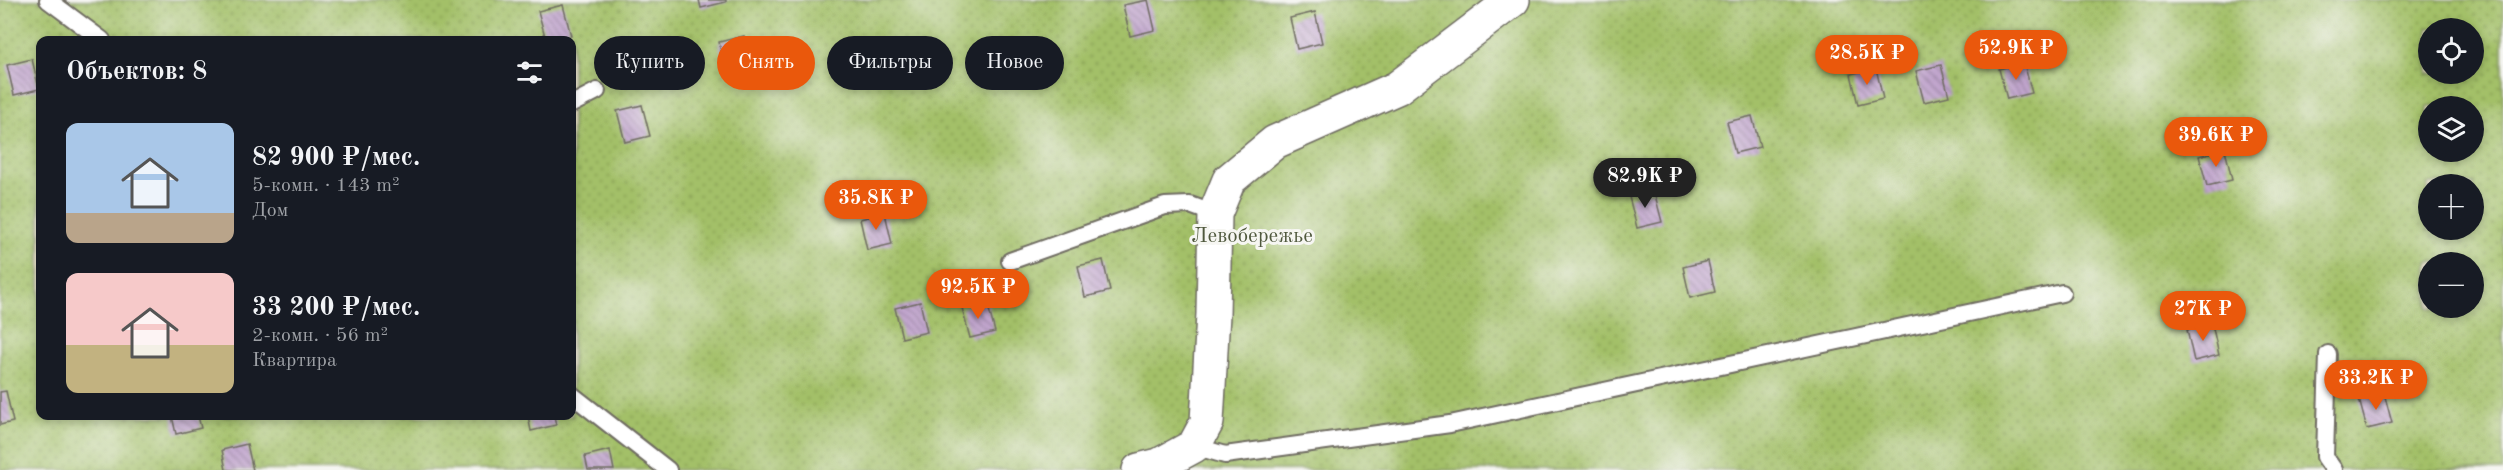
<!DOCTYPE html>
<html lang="ru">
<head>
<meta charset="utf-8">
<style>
	body { margin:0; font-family:"Old Standard TT",serif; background:#20242c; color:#f1f3f6; height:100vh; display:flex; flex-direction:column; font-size:22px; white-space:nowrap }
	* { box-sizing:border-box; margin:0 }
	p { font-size:20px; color:#9ea1a6 }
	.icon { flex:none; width:33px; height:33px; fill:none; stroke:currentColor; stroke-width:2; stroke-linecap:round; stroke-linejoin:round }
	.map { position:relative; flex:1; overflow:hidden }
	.sheet { position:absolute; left:36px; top:36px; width:540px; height:384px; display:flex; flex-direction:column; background:#171b24; border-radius:12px; box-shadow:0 3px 9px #0003 }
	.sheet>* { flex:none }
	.top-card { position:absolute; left:594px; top:36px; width:570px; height:54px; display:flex; gap:12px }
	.controls { position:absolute; left:2418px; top:18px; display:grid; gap:12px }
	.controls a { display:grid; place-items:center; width:66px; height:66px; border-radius:50%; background:#171b24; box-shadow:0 3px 9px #0003; font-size:30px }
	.price { position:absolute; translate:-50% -51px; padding:0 14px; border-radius:21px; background:#ea580c; color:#fff; font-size:20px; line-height:39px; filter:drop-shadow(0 2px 3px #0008) }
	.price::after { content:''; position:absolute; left:50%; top:36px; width:18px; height:14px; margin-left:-9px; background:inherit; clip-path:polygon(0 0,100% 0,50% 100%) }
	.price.active { background:#222; color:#fff }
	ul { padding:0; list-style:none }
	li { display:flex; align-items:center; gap:18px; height:150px; padding:0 30px }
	li span { display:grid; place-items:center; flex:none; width:168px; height:120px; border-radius:12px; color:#555 }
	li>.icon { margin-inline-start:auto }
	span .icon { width:72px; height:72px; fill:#fffc; stroke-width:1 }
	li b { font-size:26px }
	h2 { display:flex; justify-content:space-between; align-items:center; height:72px; padding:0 30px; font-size:26px }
	.tag { padding:0 21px; border-radius:27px; background:#171b24; box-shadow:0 3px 9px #0003; font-size:21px; line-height:54px }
	.tag.active { background:#ea580c; color:#fff }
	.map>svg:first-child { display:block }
	.grass { fill:url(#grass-dots); stroke:#677649; stroke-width:1.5; fill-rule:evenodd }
	.building { fill:url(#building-back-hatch) }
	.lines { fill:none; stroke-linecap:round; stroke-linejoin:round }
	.service-casing { stroke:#6f6c62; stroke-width:20 }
	.minor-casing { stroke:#6f6c62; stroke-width:36 }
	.service { stroke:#fff; stroke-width:16 }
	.minor { stroke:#fff; stroke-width:33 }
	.labels { text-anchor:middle; stroke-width:6; stroke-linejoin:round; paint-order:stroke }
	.park-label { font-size:21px; fill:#4f583d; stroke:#f6f6f2 }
</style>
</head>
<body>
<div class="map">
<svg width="2503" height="470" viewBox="0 0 2503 470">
	<defs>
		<pattern id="grass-dots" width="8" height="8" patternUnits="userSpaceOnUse" patternTransform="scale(1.5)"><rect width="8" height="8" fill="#a3c067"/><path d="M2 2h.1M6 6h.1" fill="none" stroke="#859c55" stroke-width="1.8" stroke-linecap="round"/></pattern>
		<pattern id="building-back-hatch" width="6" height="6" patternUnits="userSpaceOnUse" patternTransform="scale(1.5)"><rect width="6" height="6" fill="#c1a5cd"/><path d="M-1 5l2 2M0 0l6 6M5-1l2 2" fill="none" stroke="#9d87a7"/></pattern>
	</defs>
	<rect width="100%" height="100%" fill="#f6f6f2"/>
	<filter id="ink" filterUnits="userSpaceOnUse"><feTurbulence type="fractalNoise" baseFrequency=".0167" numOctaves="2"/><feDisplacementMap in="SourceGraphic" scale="12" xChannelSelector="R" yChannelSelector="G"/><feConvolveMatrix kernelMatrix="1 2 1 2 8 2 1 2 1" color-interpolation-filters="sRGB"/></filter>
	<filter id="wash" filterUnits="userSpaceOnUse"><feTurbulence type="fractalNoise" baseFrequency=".008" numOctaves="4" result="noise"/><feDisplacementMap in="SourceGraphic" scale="24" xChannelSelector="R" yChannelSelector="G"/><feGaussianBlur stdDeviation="1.35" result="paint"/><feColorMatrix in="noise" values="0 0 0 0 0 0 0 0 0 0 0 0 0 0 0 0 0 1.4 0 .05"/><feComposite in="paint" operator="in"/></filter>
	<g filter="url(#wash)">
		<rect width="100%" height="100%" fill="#ece4c8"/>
		<!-- grass -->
		<path class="grass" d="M 0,0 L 2503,0 L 2503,470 L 0,470 ZM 2428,28 L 2474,28 L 2474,74 L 2428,74 ZM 40,40 L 572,40 L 572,416 L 40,416 ZM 2428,106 L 2474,106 L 2474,152 L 2428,152 ZM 2428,184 L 2474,184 L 2474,230 L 2428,230 ZM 2428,262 L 2474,262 L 2474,308 L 2428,308 Z"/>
		<g id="blocks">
			<!-- building -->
			<g class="building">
				<path d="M 699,0 L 726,0 L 726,2 L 701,8 Z"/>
				<path d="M 1148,0 L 1155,30 L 1130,36 L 1123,5 Z"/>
				<path d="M 563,5 L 571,36 L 546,40 L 538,11 Z"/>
				<path d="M 1315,12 L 1322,43 L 1297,49 L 1290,18 Z"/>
				<path d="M 744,36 L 751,67 L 726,73 L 719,42 Z"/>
				<path d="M 32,59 L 39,89 L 14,95 L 7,65 Z"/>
				<path d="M 2024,63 L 2032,93 L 2007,99 L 1999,69 Z"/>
				<path d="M 1941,65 L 1949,96 L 1924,102 L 1916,71 Z"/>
				<path d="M 1876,68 L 1883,99 L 1858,105 L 1851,74 Z"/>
				<path d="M 642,105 L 650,136 L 625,142 L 617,111 Z"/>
				<path d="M 1752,116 L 1760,147 L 1735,153 L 1727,122 Z"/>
				<path d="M 2225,149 L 2232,180 L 2207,186 L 2199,156 Z"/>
				<path d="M 1654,191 L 1662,222 L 1637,228 L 1629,197 Z"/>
				<path d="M 885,213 L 892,244 L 867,250 L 860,219 Z"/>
				<path d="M 1103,260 L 1110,291 L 1085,297 L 1078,266 Z"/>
				<path d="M 1708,261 L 1715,292 L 1690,298 L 1683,267 Z"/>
				<path d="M 920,302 L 927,332 L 902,338 L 895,308 Z"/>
				<path d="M 987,302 L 995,332 L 970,338 L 962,308 Z"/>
				<path d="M 2212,324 L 2219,355 L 2194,361 L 2187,330 Z"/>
				<path d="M 6,391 L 13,422 L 0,425 L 0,392 Z"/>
				<path d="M 2384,393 L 2392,423 L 2367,429 L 2359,399 Z"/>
				<path d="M 172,416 L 198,416 L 201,428 L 176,434 Z"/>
				<path d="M 528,416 L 554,416 L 556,425 L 531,431 Z"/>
				<path d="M 247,444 L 253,470 L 226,470 L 222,450 Z"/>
				<path d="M 610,450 L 614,470 L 588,470 L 585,456 Z"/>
			</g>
		</g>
	</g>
	<g filter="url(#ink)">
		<use href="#blocks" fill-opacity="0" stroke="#6f6c62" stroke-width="1.5"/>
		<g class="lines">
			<defs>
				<g id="service">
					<path d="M 48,0 L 102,40"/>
					<path d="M 572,104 L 597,91"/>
					<path d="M 1010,261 L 1165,206 L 1190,205 L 1215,214"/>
					<path d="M 2328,354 L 2325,457 L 2334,470"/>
					<path d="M 572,395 L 668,470"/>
					<path d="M 1194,446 L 1225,455 L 1450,424 L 2062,293"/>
				</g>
				<path id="minor" d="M 1139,470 L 1159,465 L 1194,446 L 1207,422 L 1213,314 L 1215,214 L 1229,180 L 1275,142 L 1397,88 L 1513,0"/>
			</defs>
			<!-- service casing -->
			<use href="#service" class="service-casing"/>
			<!-- minor casing -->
			<use href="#minor" class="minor-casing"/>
			<!-- service -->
			<use href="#service" class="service"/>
			<!-- minor -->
			<use href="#minor" class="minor"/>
		</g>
	</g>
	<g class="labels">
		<!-- park labels -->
		<g class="park-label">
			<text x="1252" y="242">Левобережье</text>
		</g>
	</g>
</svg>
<div class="controls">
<a><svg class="icon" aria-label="locate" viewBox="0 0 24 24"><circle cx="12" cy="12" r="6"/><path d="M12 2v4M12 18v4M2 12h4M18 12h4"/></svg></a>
<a><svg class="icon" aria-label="layers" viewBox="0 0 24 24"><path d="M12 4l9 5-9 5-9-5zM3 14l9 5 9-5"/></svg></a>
<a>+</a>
<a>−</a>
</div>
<b class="price" style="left:2016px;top:81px">52.9K ₽</b>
<b class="price" style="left:1867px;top:86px">28.5K ₽</b>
<b class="price" style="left:2216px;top:168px">39.6K ₽</b>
<b class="price active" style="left:1645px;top:209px">82.9K ₽</b>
<b class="price" style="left:876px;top:231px">35.8K ₽</b>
<b class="price" style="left:978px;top:320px">92.5K ₽</b>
<b class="price" style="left:2203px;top:342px">27K ₽</b>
<b class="price" style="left:2376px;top:411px">33.2K ₽</b>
<div class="top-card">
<a class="tag">Купить</a>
<a class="tag active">Снять</a>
<a class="tag">Фильтры</a>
<a class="tag">Новое</a>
</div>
<section class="sheet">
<h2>Объектов: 8<svg class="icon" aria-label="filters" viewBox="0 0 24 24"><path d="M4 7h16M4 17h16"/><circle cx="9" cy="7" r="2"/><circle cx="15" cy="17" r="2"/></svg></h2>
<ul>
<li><span style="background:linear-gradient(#a9c7e8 75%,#b9a48a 0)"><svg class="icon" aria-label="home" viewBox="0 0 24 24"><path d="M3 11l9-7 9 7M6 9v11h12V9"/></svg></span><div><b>82 900 ₽/мес.</b><p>5-комн. · 143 m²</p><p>Дом</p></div></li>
<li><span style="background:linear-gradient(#f6c9c9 60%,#c2b280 0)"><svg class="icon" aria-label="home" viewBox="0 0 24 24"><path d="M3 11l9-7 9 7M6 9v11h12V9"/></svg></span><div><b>33 200 ₽/мес.</b><p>2-комн. · 56 m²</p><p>Квартира</p></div></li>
</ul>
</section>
</div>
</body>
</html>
